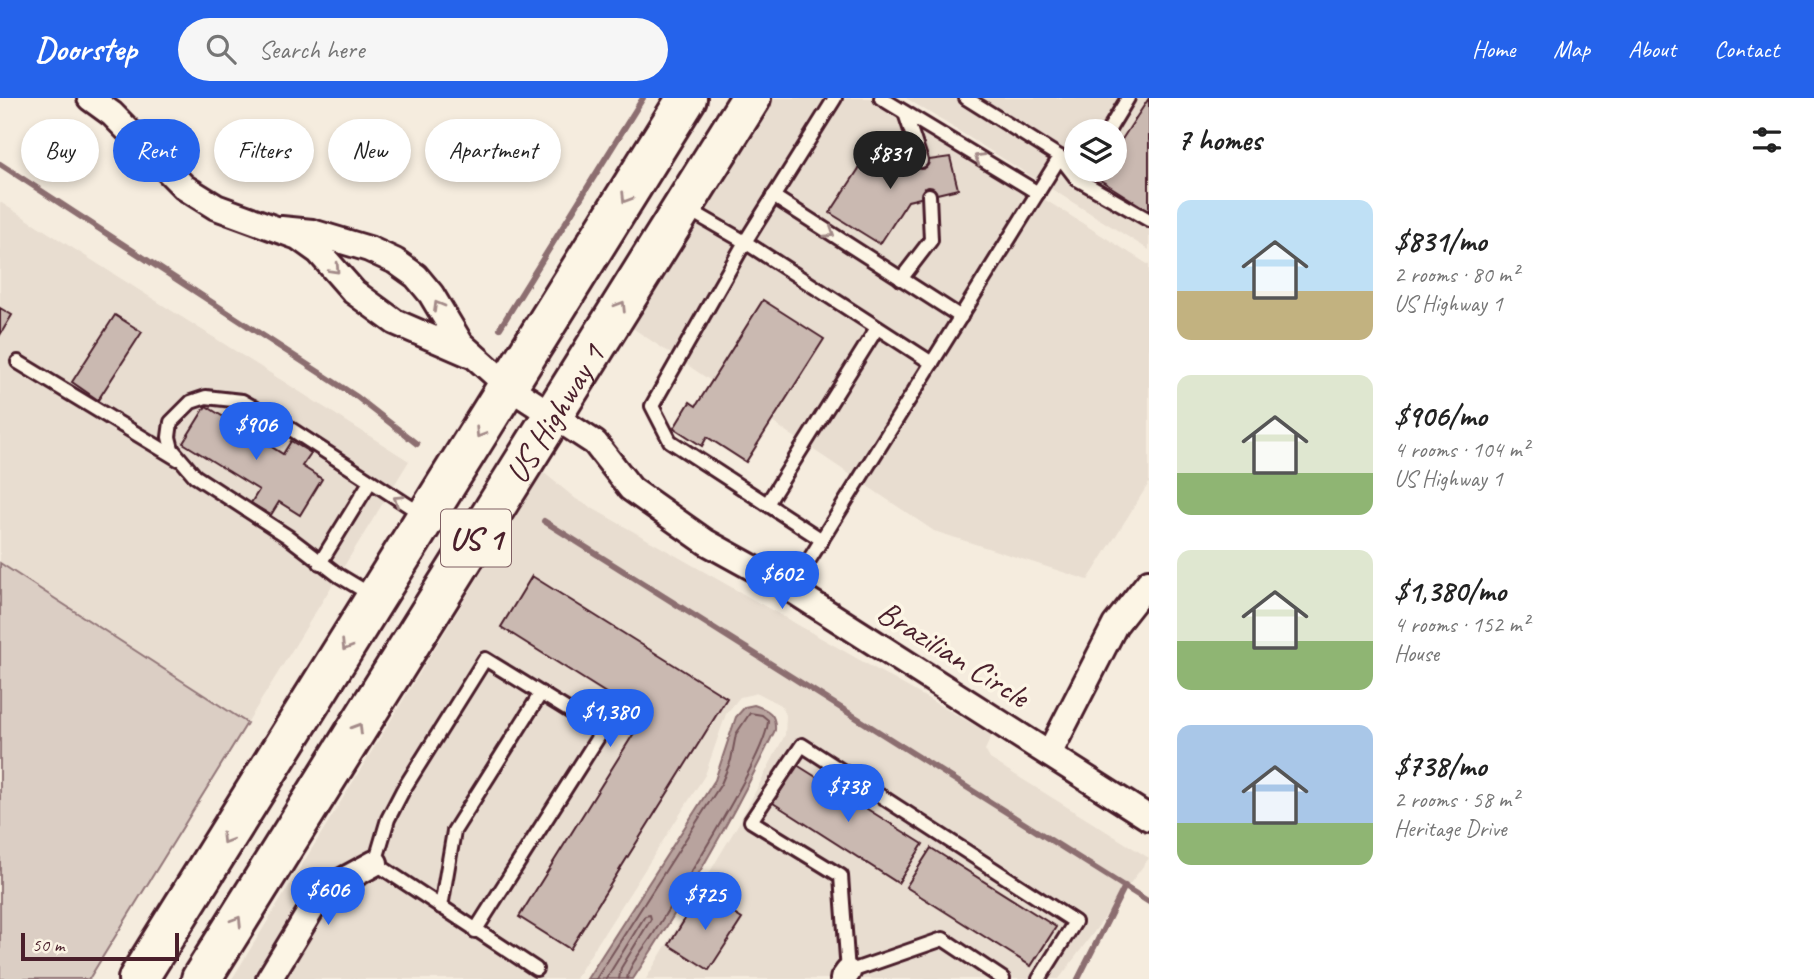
<!DOCTYPE html>
<html lang="en">
<head>
<meta charset="utf-8">
<style>
	body { margin:0; font-family:Caveat,sans-serif; background:#f6f6f6; color:#222; height:100vh; display:flex; flex-direction:column; font-size:26px; white-space:nowrap }
	* { box-sizing:border-box; margin:0 }
	p { font-size:23px; color:#767676 }
	.icon { flex:none; width:38px; height:38px; fill:none; stroke:currentColor; stroke-width:2; stroke-linecap:round; stroke-linejoin:round }
	.map { position:relative; flex:1; overflow:hidden }
	.sheet { display:flex; flex-direction:column; background:#fff; width:665px }
	.sheet>* { flex:none }
	.guide { position:absolute; left:21px; top:21px; width:665px; height:63px; display:flex; gap:14px }
	.controls { position:absolute; left:1064px; top:21px; display:grid; gap:14px }
	.controls a { display:grid; place-items:center; width:63px; height:63px; border-radius:50%; background:#fff; box-shadow:0 4px 10px #0003; font-size:35px }
	.scale { position:absolute; left:21px; bottom:18px; width:158px; box-sizing:border-box; padding-left:7px; border:4px solid #4a1f2b; border-top:0; font-size:19px; line-height:24px; white-space:nowrap; color:#4a1f2b; -webkit-text-stroke:5px #fcf5e5; paint-order:stroke }
	.price { position:absolute; translate:-50% -60px; padding:0 16px; border-radius:24px; background:#2563eb; color:#fff; font-size:23px; line-height:46px; filter:drop-shadow(0 2px 4px #0008) }
	.price::after { content:''; position:absolute; left:50%; top:42px; width:21px; height:16px; margin-left:-10px; background:inherit; clip-path:polygon(0 0,100% 0,50% 100%) }
	.price.selected { background:#222; color:#fff }
	ul { padding:0; list-style:none }
	li { display:flex; align-items:center; gap:21px; height:175px; padding:0 28px }
	li span { display:grid; place-items:center; flex:none; width:196px; height:140px; border-radius:14px; color:#555 }
	li>.icon { margin-inline-start:auto }
	span .icon { width:84px; height:84px; fill:#fffc; stroke-width:1 }
	li b { font-size:30px }
	h2 { display:flex; justify-content:space-between; align-items:center; height:84px; padding:0 28px; font-size:30px }
	.tag { padding:0 24px; border-radius:32px; background:#fff; box-shadow:0 4px 10px #0003; font-size:24px; line-height:63px }
	.tag.selected { background:#2563eb; color:#fff }
	header { display:flex; align-items:center; gap:42px; box-sizing:border-box; height:98px; padding:0 35px; background:#2563eb; color:#fff }
	header strong { font-size:33px }
	nav { display:flex; gap:38px; margin-inline-start:auto; font-size:24px }
	.search { width:490px; height:63px; background:#f6f6f6; display:flex; align-items:center; gap:18px; box-sizing:border-box; padding:0 24px; border-radius:38px; color:#767676; font-size:26px }
	main { display:flex; flex:1; min-height:0 }
	.map>svg:first-child { display:block }
	.built { fill:#e8ddd0; fill-rule:evenodd }
	.green { fill:#dbcec4; stroke:#927678; stroke-width:2 }
	.water { fill:#b8a39e; stroke:#8c6e70; stroke-width:2 }
	.lines { fill:none; stroke-linecap:round; stroke-linejoin:round }
	.shore { stroke:#765459; stroke-width:2 }
	.stream { stroke:#8c6e70; stroke-width:6 }
	.building { fill:#cab9b1; stroke:#4a1f2b; stroke-width:2 }
	.lane-casing { stroke:#4a1f2b; stroke-width:18 }
	.street-casing { stroke:#4a1f2b; stroke-width:30 }
	.primary-casing { stroke:#4a1f2b; stroke-width:44 }
	.lane { stroke:#fcf5e5; stroke-width:12 }
	.street { stroke:#fcf5e5; stroke-width:24 }
	.primary { stroke:#fcf5e5; stroke-width:38 }
	.oneway { stroke:#a38a88 }
	.labels { text-anchor:middle; stroke-width:7; stroke-linejoin:round; paint-order:stroke }
	.shield { fill:#fcf5e5; stroke:#7f5f63; stroke-width:2 }
	.shield-label { font-size:32px; font-weight:bold; fill:#4a1f2b }
	.street-label { font-size:33px; fill:#4a1f2b; stroke:#fcf5e5 }
</style>
</head>
<body>
<header>
<strong>Doorstep</strong>
<div class="search"><svg class="icon" aria-label="search" viewBox="0 0 24 24"><circle cx="10" cy="10" r="6"/><path d="M15 15l6 6"/></svg>Search here</div>
<nav><a>Home</a><a>Map</a><a>About</a><a>Contact</a></nav>
</header>
<main>
<div class="map">
<svg width="1149" height="881" viewBox="0 0 1149 881">
	<rect width="100%" height="100%" fill="#f5ecde"/>
	<filter id="ink" filterUnits="userSpaceOnUse"><feTurbulence type="fractalNoise" baseFrequency=".0143" numOctaves="2"/><feDisplacementMap in="SourceGraphic" scale="14" xChannelSelector="R" yChannelSelector="G"/><feConvolveMatrix kernelMatrix="1 2 1 2 8 2 1 2 1" color-interpolation-filters="sRGB"/></filter>
	<g filter="url(#ink)">
		<!-- built -->
		<g class="built">
			<path d="M 764,0 L 883,0 L 1149,167 L 1149,385 L 1088,482 L 934,433 L 631,229 Z"/>
			<path d="M 906,0 L 1149,0 L 1149,152 ZM 1076,33 L 1115,33 L 1115,72 L 1076,72 Z"/>
			<path d="M 0,104 L 409,363 L 247,625 L 0,465 Z"/>
			<path d="M 543,374 L 576,401 L 992,637 L 985,652 L 990,661 L 1149,760 L 1059,881 L 856,881 L 863,870 L 845,858 L 830,881 L 646,881 L 739,725 L 785,637 L 786,617 L 781,607 L 758,595 L 740,599 L 726,616 L 705,677 L 575,881 L 281,881 L 330,803 L 390,770 L 381,749 L 313,788 L 256,881 L 232,881 Z"/>
		</g>
		<!-- green -->
		<path class="green" d="M 0,465 L 247,625 L 89,881 L 0,881 Z"/>
		<!-- water -->
		<path class="water" d="M 754,607 C 769,612 776,616 775,632 C 734,718 685,802 633,881 L 587,881 L 715,682 L 736,619 L 745,609 Z"/>
		<g class="lines">
			<!-- shore -->
			<g class="shore">
				<path d="M 596,881 L 721,686 L 731,662 L 736,636 L 750,615 L 762,617 L 768,622 C 769,654 675,799 654,835 C 646,848 629,866 627,881"/>
				<path d="M 606,881 L 645,818 L 650,817 L 651,821 L 621,870 L 619,881"/>
			</g>
			<!-- stream -->
			<g class="stream">
				<path d="M 0,66 L 357,299 L 417,346"/>
				<path d="M 500,230 L 643,0"/>
				<path d="M 544,423 L 1149,804"/>
				<path d="M 1078,881 L 1125,788"/>
			</g>
		</g>
		<!-- building -->
		<g class="building">
			<path d="M 1149,0 L 1149,113 L 1097,80 L 1102,72 L 1115,72 L 1115,52 Z"/>
			<path d="M 873,49 L 901,66 L 950,59 L 958,91 L 908,103 L 880,146 L 830,115 Z"/>
			<path d="M 763,202 L 824,241 L 746,364 L 707,339 L 702,348 L 674,330 L 690,304 L 696,308 Z"/>
			<path d="M 0,210 L 12,217 L 0,237 Z"/>
			<path d="M 115,217 L 142,234 L 98,302 L 72,284 Z"/>
			<path d="M 206,308 L 283,356 L 291,343 L 311,355 L 302,368 L 322,381 L 300,417 L 279,404 L 271,417 L 251,405 L 259,392 L 183,345 Z"/>
			<path d="M 532,478 L 727,600 L 570,851 L 519,819 L 644,619 L 501,529 Z"/>
			<path d="M 797,667 L 923,746 L 898,785 L 773,705 Z"/>
			<path d="M 931,750 L 1056,829 L 1031,868 L 906,789 Z"/>
			<path d="M 701,795 L 742,821 L 709,872 L 669,847 Z"/>
		</g>
		<g class="lines">
			<defs>
				<g id="lane">
					<path d="M 881,0 L 1038,95"/>
					<path d="M 966,0 L 1060,59"/>
					<path d="M 905,15 L 921,63"/>
					<path d="M 1108,33 L 1128,0"/>
					<path d="M 1077,81 L 1149,122"/>
					<path d="M 773,98 L 961,219"/>
					<path d="M 686,110 L 745,144 L 835,0"/>
					<path d="M 901,181 L 931,142 L 929,97"/>
					<path d="M 18,264 L 178,361"/>
					<path d="M 767,406 L 877,230"/>
					<path d="M 822,442 L 670,343 L 652,308 L 745,144 L 932,265"/>
					<path d="M 320,465 L 370,384"/>
					<path d="M 791,491 L 1060,59 L 1077,81 L 1083,72"/>
					<path d="M 373,498 L 338,477 L 287,438 L 195,378 L 172,351 L 169,339 L 171,324 L 191,304 L 206,299 L 242,303 L 280,324 L 423,417"/>
					<path d="M 441,809 L 454,733 L 541,595"/>
					<path d="M 475,833 L 602,633 L 485,561 L 403,692 L 388,721 L 375,765 L 536,871"/>
					<path d="M 1003,881 L 943,841 L 848,874 L 841,778 L 751,723 L 802,647 L 1075,824 L 1039,881"/>
				</g>
				<g id="street">
					<path d="M 90,0 L 112,16 L 184,89 L 216,109 L 298,139 L 319,154 L 354,194 L 395,224 L 469,256"/>
					<path d="M 281,131 L 312,134 L 369,151 L 395,163 L 416,178 L 431,196 L 461,246 L 509,289 L 595,345 L 631,391 L 706,444 L 784,487 L 1149,720"/>
					<path d="M 1050,654 L 1115,527 L 1149,484"/>
					<path d="M 269,881 L 322,794 L 375,765"/>
					<path d="M 843,881 L 848,874"/>
				</g>
				<g id="primary">
					<path d="M 138,881 L 687,0"/>
					<path id="s1" d="M 201,881 L 751,0"/>
				</g>
			</defs>
			<!-- lane casing -->
			<use href="#lane" class="lane-casing"/>
			<!-- street casing -->
			<use href="#street" class="street-casing"/>
			<!-- primary casing -->
			<use href="#primary" class="primary-casing"/>
			<!-- lane -->
			<use href="#lane" class="lane"/>
			<!-- street -->
			<use href="#street" class="street"/>
			<!-- primary -->
			<use href="#primary" class="primary"/>
		</g>
		<!-- one-way arrows -->
		<defs><path id="oneway-chevron" d="M-2-3.5L2.5 0L-2 3.5" fill="none" stroke-width="1.6" stroke-linecap="round" stroke-linejoin="round" transform="scale(1.75)"/></defs>
		<g class="oneway">
			<use href="#oneway-chevron" transform="translate(979 60) rotate(-149)"/>
			<use href="#oneway-chevron" transform="translate(626 100) rotate(122)"/>
			<use href="#oneway-chevron" transform="translate(830 135) rotate(33)"/>
			<use href="#oneway-chevron" transform="translate(335 171) rotate(47)"/>
			<use href="#oneway-chevron" transform="translate(438 208) rotate(-120)"/>
			<use href="#oneway-chevron" transform="translate(621 208) rotate(-58)"/>
			<use href="#oneway-chevron" transform="translate(480 335) rotate(122)"/>
			<use href="#oneway-chevron" transform="translate(398 402) rotate(-148)"/>
			<use href="#oneway-chevron" transform="translate(346 548) rotate(122)"/>
			<use href="#oneway-chevron" transform="translate(358 630) rotate(-58)"/>
			<use href="#oneway-chevron" transform="translate(226 741) rotate(122)"/>
			<use href="#oneway-chevron" transform="translate(237 823) rotate(-58)"/>
		</g>
	</g>
	<g class="labels">
		<!-- shield labels -->
		<rect class="shield" x="441" y="411.5" width="70" height="57" rx="5"/>
		<g class="shield-label">
			<text x="476" y="451">US 1</text>
		</g>
		<!-- street labels -->
		<g class="street-label">
			<text dy="12" stroke="none"><textPath href="#s1" startOffset="667">US Highway 1</textPath></text>
			<text transform="translate(954 555) rotate(32)" y="12">Brazilian Circle</text>
		</g>
	</g>
</svg>
<div class="controls">
<a><svg class="icon" aria-label="layers" viewBox="0 0 24 24"><path d="M12 4l9 5-9 5-9-5zM3 14l9 5 9-5"/></svg></a>
</div>
<div class="scale">50 m</div>
<b class="price selected" style="left:890px;top:93px">$831</b>
<b class="price" style="left:256px;top:364px">$906</b>
<b class="price" style="left:782px;top:513px">$602</b>
<b class="price" style="left:610px;top:651px">$1,380</b>
<b class="price" style="left:848px;top:726px">$738</b>
<b class="price" style="left:328px;top:829px">$606</b>
<b class="price" style="left:705px;top:834px">$725</b>
<div class="guide">
<a class="tag">Buy</a>
<a class="tag selected">Rent</a>
<a class="tag">Filters</a>
<a class="tag">New</a>
<a class="tag">Apartment</a>
</div>
</div>
<section class="sheet">
<h2>7 homes<svg class="icon" aria-label="filters" viewBox="0 0 24 24"><path d="M4 7h16M4 17h16"/><circle cx="9" cy="7" r="2"/><circle cx="15" cy="17" r="2"/></svg></h2>
<ul>
<li><span style="background:linear-gradient(#bfe0f5 65%,#c2b280 0)"><svg class="icon" aria-label="home" viewBox="0 0 24 24"><path d="M3 11l9-7 9 7M6 9v11h12V9"/></svg></span><div><b>$831/mo</b><p>2 rooms · 80 m²</p><p>US Highway 1</p></div></li>
<li><span style="background:linear-gradient(#dfe7d0 70%,#8fb573 0)"><svg class="icon" aria-label="home" viewBox="0 0 24 24"><path d="M3 11l9-7 9 7M6 9v11h12V9"/></svg></span><div><b>$906/mo</b><p>4 rooms · 104 m²</p><p>US Highway 1</p></div></li>
<li><span style="background:linear-gradient(#dfe7d0 65%,#8fb573 0)"><svg class="icon" aria-label="home" viewBox="0 0 24 24"><path d="M3 11l9-7 9 7M6 9v11h12V9"/></svg></span><div><b>$1,380/mo</b><p>4 rooms · 152 m²</p><p>House</p></div></li>
<li><span style="background:linear-gradient(#a9c7e8 70%,#8fb573 0)"><svg class="icon" aria-label="home" viewBox="0 0 24 24"><path d="M3 11l9-7 9 7M6 9v11h12V9"/></svg></span><div><b>$738/mo</b><p>2 rooms · 58 m²</p><p>Heritage Drive</p></div></li>
</ul>
</section>
</main>
</body>
</html>
